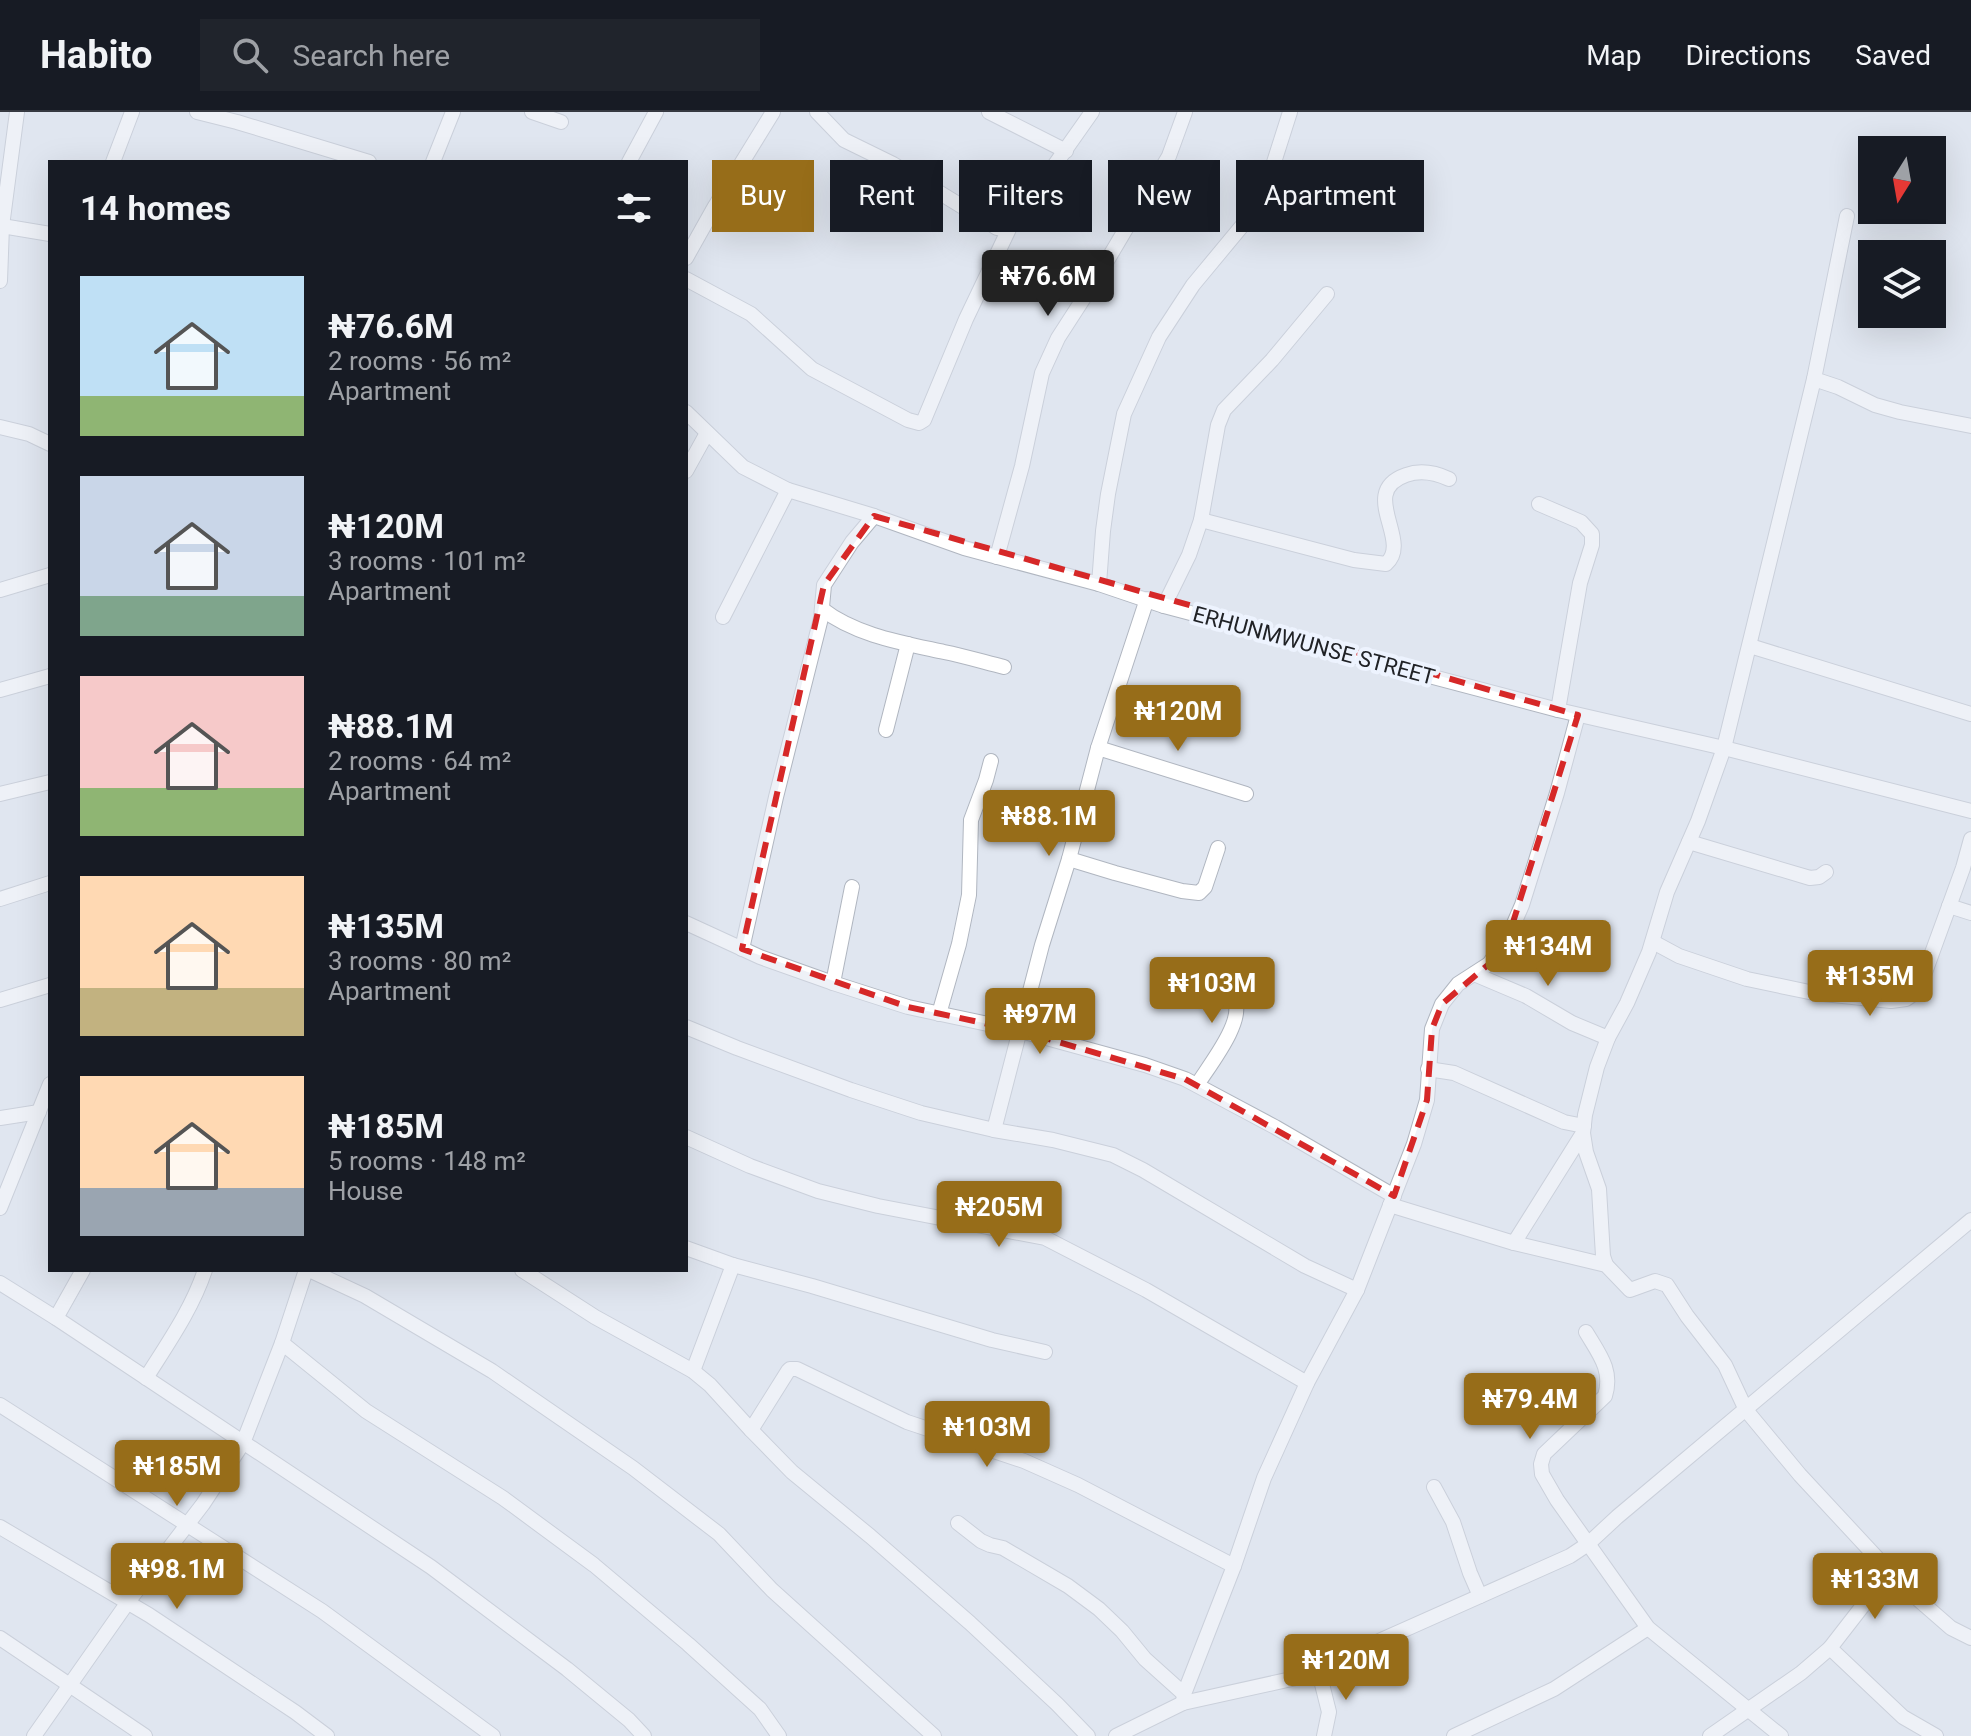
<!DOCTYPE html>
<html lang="en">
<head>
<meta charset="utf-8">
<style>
	body { margin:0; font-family:Roboto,sans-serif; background:#20242c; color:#f1f3f6; height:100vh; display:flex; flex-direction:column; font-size:30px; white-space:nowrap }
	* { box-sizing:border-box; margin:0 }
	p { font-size:26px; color:#9ea1a6 }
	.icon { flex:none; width:44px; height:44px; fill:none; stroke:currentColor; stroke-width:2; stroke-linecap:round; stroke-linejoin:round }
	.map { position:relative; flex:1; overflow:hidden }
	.panel { position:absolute; left:48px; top:48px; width:640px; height:1112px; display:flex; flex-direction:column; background:#171b24; border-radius:0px; box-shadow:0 8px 32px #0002 }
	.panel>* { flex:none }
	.banner { position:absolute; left:712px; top:48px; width:760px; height:72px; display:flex; gap:16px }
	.needle { width:52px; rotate:191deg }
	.controls { position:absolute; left:1858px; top:24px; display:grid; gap:16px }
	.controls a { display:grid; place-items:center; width:88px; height:88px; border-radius:0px; background:#171b24; box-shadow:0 8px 32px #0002; font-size:40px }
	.price { position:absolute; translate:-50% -68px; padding:0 18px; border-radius:8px; background:#976d19; color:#fff; font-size:26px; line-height:52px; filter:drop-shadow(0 2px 4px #0008) }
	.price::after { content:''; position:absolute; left:50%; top:48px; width:24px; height:18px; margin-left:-12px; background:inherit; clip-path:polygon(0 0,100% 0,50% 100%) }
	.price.current { background:#222; color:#fff }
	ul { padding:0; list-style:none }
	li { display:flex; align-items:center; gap:24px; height:200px; padding:0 32px }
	li span { display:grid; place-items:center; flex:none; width:224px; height:160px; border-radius:0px; color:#555 }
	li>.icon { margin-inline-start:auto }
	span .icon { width:96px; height:96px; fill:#fffc; stroke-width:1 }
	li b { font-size:34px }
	h2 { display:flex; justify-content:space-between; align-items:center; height:96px; padding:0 32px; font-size:34px }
	.chip { padding:0 28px; border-radius:0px; background:#171b24; box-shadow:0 8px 32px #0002; font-size:28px; line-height:72px }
	.chip.current { background:#976d19; color:#fff }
	header { display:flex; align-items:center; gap:48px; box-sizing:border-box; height:112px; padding:0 40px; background:#171b24; border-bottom:2px solid #363941 }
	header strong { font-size:38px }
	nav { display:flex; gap:44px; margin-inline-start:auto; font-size:28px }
	.search { width:560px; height:72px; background:#20242c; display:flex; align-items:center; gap:20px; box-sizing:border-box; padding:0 28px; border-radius:0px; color:#9ea1a6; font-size:30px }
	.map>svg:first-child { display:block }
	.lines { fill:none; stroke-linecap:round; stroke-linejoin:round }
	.minor-casing { stroke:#b0b6c0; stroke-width:16 }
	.minor { stroke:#fff; stroke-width:14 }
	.marked { fill:none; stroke:#d62828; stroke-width:6; stroke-dasharray:16 10; stroke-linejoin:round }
	.labels { text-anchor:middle; stroke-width:8; stroke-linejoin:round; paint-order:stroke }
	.street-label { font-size:22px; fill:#202226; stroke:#edf3fe }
</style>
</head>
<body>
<header>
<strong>Habito</strong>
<div class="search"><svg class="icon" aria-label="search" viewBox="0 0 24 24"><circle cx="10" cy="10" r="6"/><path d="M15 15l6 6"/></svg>Search here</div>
<nav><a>Map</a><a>Directions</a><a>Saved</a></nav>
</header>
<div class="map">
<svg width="1971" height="1624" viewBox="0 0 1971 1624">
	<rect width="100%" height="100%" fill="#e0e6f0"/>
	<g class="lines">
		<defs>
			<g id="minor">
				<path d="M 197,0 L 237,10 L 369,50"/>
				<path d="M 532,0 L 561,10"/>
				<path d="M 817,0 L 844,28 L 893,52 L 997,116 L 1006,118 L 1016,108 L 1092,0"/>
				<path d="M 989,0 L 1066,39"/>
				<path d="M 113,50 L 132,0"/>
				<path d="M 433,50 L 453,0"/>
				<path d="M 629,50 L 656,0"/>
				<path d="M 2,114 L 50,122"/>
				<path d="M 686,146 L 714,96 L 773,0"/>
				<path d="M 686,167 L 751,202 L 812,257 L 908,308 L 919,311 L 924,308 L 966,207 L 1009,117"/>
				<path d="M 0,169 L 2,114 L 17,0"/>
				<path d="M 1814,267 L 1838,275 L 1875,293 L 1900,300 L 1971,314"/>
				<path d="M 686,300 L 743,355 L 788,378 L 874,404 L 964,436 L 1099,472 L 1164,494 L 1558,598 L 1724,636 L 1971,699"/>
				<path d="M 0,315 L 29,322 L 50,332"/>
				<path d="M 686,359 L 707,321"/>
				<path d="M 1539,392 L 1581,410 L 1592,422 L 1592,433 L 1580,471 L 1558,598"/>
				<path d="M 1201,408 L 1354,448 L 1386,452 C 1413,429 1357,380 1406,363 C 1420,358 1436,361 1449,367"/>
				<path d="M 997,445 L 1022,354 L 1042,261 L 1058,226 L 1098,164 L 1169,44 L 1185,0"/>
				<path d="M 1099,472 L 1103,419 L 1108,382 L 1124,302 L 1159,225 L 1193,173 L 1261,91 L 1290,0"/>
				<path d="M 0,478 L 50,463"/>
				<path d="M 1164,494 L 1189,443 L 1201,408 L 1218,313 L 1224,298 L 1272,248 L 1327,182"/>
				<path d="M 822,497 C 855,523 903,531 944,540 C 964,544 984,550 1004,555"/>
				<path d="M 723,505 L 788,378"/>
				<path d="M 1750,534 L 1971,602"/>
				<path d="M 0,578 L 50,564"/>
				<path d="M 886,618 L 908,532"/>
				<path d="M 1098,636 L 1246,682"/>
				<path d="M 0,682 L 50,670"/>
				<path d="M 1689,730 L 1810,766 L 1819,765 L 1826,760"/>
				<path d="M 1069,747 L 1115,761 L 1182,779 L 1199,781 L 1205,775 L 1218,736"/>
				<path d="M 0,787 L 50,771"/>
				<path d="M 1949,794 L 1971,801"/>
				<path d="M 686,811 L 760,845 L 833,871 L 908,895 L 1021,919 L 1145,953 L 1185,967 L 1275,1015 L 1394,1084"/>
				<path d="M 1653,830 L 1679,844 L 1747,867 L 1814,881 L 1891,889 L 1906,887 L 1915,881 L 1924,863 L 1963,756 L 1971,727"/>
				<path d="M 742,837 L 776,685 L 821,506 L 824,473 L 852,430 L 874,404"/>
				<path d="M 1192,858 C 1204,865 1227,876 1234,888 C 1246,908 1208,955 1197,973"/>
				<path d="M 1474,862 L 1526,884 L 1572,911 L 1608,926"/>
				<path d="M 833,871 L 852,775"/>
				<path d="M 0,888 L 50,873"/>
				<path d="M 939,902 L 959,832 L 969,783 L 971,708 L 986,668 L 991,649"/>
				<path d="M 686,915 L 737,936 L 851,978 L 921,1001 L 994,1018 L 1053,1028 L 1113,1043 L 1143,1058 L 1305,1154 L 1357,1178"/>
				<path d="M 1428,957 L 1454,961 L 1564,1010 L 1584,1014"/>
				<path d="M 0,1006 L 39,1000"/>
				<path d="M 994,1018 L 1042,833 L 1069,747 L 1098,636 L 1147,487"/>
				<path d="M 686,1025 L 750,1054 L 818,1079 L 878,1094 L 1045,1126 L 1146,1178 L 1307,1271"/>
				<path d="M 1390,1093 L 1514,1131 L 1606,1153 L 1630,1178 L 1655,1169 L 1667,1173 L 1687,1204 L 1725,1253 L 1746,1298 L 1800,1363 L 1904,1475 L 1951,1516 L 1971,1526"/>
				<path d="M 0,1096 L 50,972"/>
				<path d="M 1514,1131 L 1583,1021"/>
				<path d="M 686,1136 L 733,1153 L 812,1174 L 992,1228 L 1045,1240"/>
				<path d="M 1606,1153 L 1603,1144 L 1599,1077 L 1586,1040 L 1583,1021 L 1585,1003 L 1597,955 L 1608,926 L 1627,891 L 1649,840 L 1667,780 L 1698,709 L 1724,636 L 1814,267 L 1847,104"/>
				<path d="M 309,1158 L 365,1184 L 492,1259 L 633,1356 L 719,1422 L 772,1478 L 934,1624"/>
				<path d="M 522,1158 L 595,1205 L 693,1259 L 710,1273 L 751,1318 L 792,1360 L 870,1424 L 970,1511 L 1057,1592 L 1088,1624"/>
				<path d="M 0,1171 L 56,1206 L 431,1455 L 567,1557 L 629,1608 L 644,1624"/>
				<path d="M 56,1206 L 83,1158"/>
				<path d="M 1586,1220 C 1599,1242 1613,1258 1605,1284 L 1544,1342 L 1541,1352 L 1542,1362 L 1557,1388 L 1648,1516 L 1781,1624"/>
				<path d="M 282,1231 L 366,1299 L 503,1386 L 594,1453 L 688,1532 L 760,1597 L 779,1624"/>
				<path d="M 693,1259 L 733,1153"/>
				<path d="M 146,1266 C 168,1231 192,1197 205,1158"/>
				<path d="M 0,1293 L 322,1499 L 493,1624"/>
				<path d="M 751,1318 L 788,1259 L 790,1257 L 797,1257 L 907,1310 L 1024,1349 L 1078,1373 L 1234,1454"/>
				<path d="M 1434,1375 L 1453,1410 L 1470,1461 L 1480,1484"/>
				<path d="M 958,1411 L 981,1429 L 990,1433 L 1003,1436 L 1068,1474 L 1099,1497 L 1122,1519 L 1145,1547 L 1184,1582"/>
				<path d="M 0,1415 L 149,1503 L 295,1600 L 327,1624"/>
				<path d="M 0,1526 L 145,1624"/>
				<path d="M 1830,1536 L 1889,1460"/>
				<path d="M 1318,1556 L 1329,1600 L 1324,1624"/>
				<path d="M 1183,1591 L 1184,1582 L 1234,1454 L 1264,1366 L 1307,1271 L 1357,1178 L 1414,1032 L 1427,988 L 1432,917 L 1442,892 L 1458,872 L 1489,852 L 1509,823 L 1522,793 L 1557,681 L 1578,603"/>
				<path d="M 34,1624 L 128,1490 L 203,1392 L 243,1331 L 282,1231 L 306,1158"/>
				<path d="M 1116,1624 L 1183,1591 L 1296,1566 L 1570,1444 L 1588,1432 L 1617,1405 L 1971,1108"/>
				<path d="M 1454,1624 L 1554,1577 L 1648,1516"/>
				<path d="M 1710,1624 L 1801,1561 L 1830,1536 L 1903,1605 L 1936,1624"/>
			</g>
		</defs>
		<!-- minor casing -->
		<use href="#minor" class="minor-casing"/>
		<!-- minor -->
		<use href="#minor" class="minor"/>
	</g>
	<!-- marked area -->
	<path d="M0 0H1971V1624H0ZM 874,404 L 1578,603 L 1509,823 L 1489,852 L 1442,892 L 1432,917 L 1427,988 L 1394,1084 L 1185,967 L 1021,919 L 908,895 L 742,837 L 824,473 Z" fill="#e0e6f0" fill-opacity=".55" fill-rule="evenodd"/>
	<path class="marked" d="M 874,404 L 1578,603 L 1509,823 L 1489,852 L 1442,892 L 1432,917 L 1427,988 L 1394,1084 L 1185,967 L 1021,919 L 908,895 L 742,837 L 824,473 Z"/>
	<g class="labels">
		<!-- street labels -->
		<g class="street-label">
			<text transform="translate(1314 533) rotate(15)" y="8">ERHUNMWUNSE STREET</text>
		</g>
	</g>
</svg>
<div class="controls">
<a><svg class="needle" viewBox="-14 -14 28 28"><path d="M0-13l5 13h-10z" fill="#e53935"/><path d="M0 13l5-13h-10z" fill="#9ea1a6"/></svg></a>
<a><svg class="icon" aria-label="layers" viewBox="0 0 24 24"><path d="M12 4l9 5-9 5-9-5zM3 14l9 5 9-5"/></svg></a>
</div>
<b class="price current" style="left:1048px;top:206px">₦76.6M</b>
<b class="price" style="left:1178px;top:641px">₦120M</b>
<b class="price" style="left:1049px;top:746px">₦88.1M</b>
<b class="price" style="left:1548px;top:876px">₦134M</b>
<b class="price" style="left:1870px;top:906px">₦135M</b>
<b class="price" style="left:1212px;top:913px">₦103M</b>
<b class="price" style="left:1040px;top:944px">₦97M</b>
<b class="price" style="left:999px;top:1137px">₦205M</b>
<b class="price" style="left:1530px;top:1329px">₦79.4M</b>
<b class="price" style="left:987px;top:1357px">₦103M</b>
<b class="price" style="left:177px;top:1396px">₦185M</b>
<b class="price" style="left:177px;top:1499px">₦98.1M</b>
<b class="price" style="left:1875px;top:1509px">₦133M</b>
<b class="price" style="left:1346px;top:1590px">₦120M</b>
<div class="banner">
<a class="chip current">Buy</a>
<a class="chip">Rent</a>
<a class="chip">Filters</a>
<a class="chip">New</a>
<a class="chip">Apartment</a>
</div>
<section class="panel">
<h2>14 homes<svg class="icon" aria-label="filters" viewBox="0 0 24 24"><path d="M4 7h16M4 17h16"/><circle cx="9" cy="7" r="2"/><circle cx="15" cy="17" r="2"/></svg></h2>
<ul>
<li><span style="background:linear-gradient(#bfe0f5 75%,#8fb573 0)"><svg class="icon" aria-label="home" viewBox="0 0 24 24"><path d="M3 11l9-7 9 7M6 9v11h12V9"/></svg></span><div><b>₦76.6M</b><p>2 rooms · 56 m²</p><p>Apartment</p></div></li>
<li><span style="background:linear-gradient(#c9d6e8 75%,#7fa58c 0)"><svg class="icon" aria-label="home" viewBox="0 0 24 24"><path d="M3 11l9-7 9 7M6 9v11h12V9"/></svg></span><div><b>₦120M</b><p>3 rooms · 101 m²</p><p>Apartment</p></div></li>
<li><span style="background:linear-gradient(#f6c9c9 70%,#8fb573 0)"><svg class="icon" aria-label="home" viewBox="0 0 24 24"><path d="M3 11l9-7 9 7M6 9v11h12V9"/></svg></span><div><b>₦88.1M</b><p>2 rooms · 64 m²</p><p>Apartment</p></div></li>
<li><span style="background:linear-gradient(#ffd9b3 70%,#c2b280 0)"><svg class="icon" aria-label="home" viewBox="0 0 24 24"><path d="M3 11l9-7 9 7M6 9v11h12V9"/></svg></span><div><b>₦135M</b><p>3 rooms · 80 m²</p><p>Apartment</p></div></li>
<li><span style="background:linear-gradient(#ffd9b3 70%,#9aa5b1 0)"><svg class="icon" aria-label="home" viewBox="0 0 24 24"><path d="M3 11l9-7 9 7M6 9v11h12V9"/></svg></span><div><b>₦185M</b><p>5 rooms · 148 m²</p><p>House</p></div></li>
</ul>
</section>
</div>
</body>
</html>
